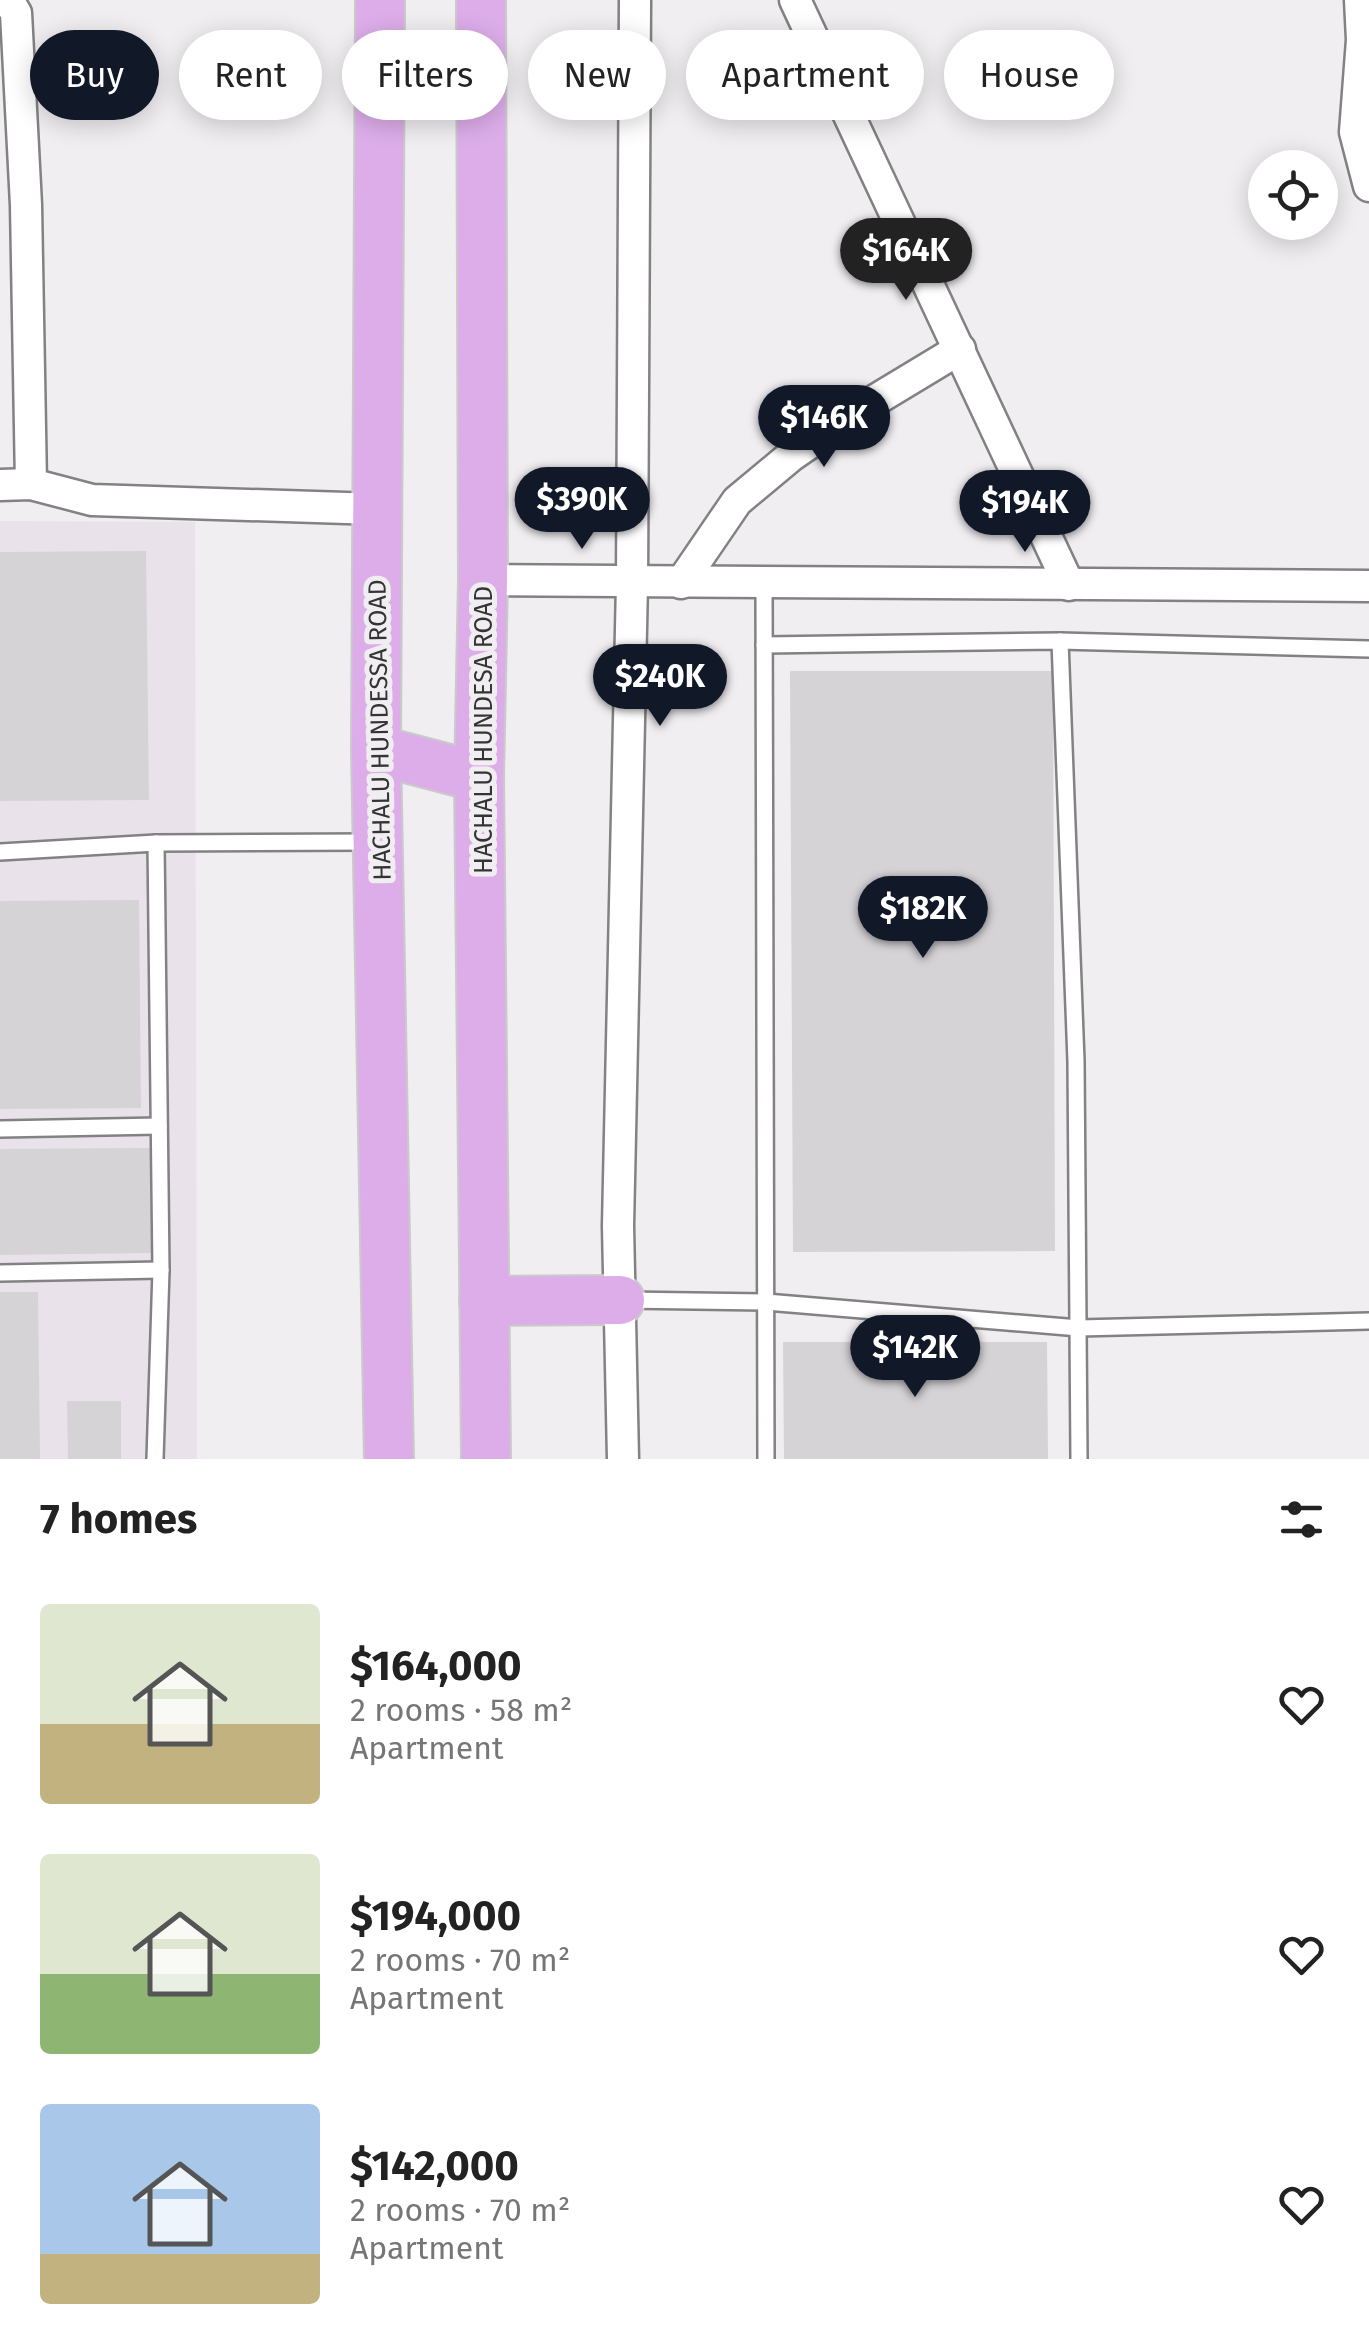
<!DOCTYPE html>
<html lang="en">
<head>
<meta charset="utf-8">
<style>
	body { margin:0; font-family:"Fira Sans",sans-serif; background:#f2f2f2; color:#222; height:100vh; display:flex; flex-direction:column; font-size:38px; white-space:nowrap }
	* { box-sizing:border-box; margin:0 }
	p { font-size:32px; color:#767676 }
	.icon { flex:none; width:55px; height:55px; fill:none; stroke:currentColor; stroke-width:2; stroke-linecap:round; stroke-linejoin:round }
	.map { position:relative; height:1459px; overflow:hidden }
	.sheet { display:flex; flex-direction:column; background:#fff; flex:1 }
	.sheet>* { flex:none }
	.guide { position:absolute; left:30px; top:30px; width:1310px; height:90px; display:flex; gap:20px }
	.tools { position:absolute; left:1248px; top:150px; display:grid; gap:20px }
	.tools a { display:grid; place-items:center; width:90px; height:90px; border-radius:50%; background:#fff; box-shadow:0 5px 25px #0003; font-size:50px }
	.price { position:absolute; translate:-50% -85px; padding:0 22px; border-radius:35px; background:#111827; color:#fff; font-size:32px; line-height:65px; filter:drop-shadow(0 2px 5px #0008) }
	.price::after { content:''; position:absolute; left:50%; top:60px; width:30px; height:22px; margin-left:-15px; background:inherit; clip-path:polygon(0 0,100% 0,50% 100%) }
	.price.active { background:#222; color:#fff }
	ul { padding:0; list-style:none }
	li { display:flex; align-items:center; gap:30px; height:250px; padding:0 40px }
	li span { display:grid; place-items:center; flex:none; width:280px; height:200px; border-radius:10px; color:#555 }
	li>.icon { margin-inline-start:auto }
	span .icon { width:120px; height:120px; fill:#fffc; stroke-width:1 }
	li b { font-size:42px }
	h2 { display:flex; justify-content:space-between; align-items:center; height:120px; padding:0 40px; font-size:42px }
	.chip { padding:0 35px; border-radius:45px; background:#fff; box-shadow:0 5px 25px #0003; font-size:35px; line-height:90px }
	.chip.active { background:#111827; color:#fff }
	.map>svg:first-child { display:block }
	.built { fill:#e9e2eb }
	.building { fill:#d5d3d6 }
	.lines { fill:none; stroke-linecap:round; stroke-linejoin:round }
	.lane-casing { stroke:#848184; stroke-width:20 }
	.street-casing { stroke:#848184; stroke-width:35 }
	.primary-casing { stroke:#cacaca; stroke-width:52 }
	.lane { stroke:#fff; stroke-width:15 }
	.street { stroke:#fff; stroke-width:30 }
	.primary { stroke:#ddadea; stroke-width:48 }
	.labels { text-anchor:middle; stroke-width:10; stroke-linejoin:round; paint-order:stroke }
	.street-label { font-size:25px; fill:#353435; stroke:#f0eef1 }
</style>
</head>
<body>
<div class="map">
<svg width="1369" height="1459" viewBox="0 0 1369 1459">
	<rect width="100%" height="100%" fill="#f0eef1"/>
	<!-- built -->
	<path class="built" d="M 0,521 L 195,522 L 197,1459 L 0,1459 Z"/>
	<!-- building -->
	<g class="building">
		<path d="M 146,551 L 149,800 L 0,801 L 0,552 Z"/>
		<path d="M 790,671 L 1053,671 L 1055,1251 L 793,1252 Z"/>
		<path d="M 139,900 L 141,1108 L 0,1109 L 0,901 Z"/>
		<path d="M 150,1148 L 151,1253 L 0,1255 L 0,1149 Z"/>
		<path d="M 0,1292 L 38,1292 L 40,1459 L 0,1459 Z"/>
		<path d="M 783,1342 L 1047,1342 L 1048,1459 L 784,1459 Z"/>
		<path d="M 67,1401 L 121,1401 L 121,1459 L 68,1459 Z"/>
	</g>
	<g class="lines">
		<defs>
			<g id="lane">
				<path d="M 764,584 L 766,1459"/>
				<path d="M 1060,641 L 1076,1061 L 1079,1459"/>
				<path d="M 764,645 L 1060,641 L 1369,649"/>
				<path d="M 156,843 L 372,842"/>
				<path d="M 0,852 L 156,843 L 161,1270 L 155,1459"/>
				<path d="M 0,1129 L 159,1126"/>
				<path d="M 0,1273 L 161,1270"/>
				<path d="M 624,1300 L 766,1302 L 1079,1328 L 1369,1321"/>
			</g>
			<g id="street">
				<path d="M 8,0 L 16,13 L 26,205 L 31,484"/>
				<path d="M 795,0 L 1069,585"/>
				<path d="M 1360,0 L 1362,40 L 1355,132 L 1369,186"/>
				<path d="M 0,485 L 31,484 L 92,500 L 377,509"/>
				<path d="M 483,580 L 1369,586"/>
				<path d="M 681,583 L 737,501 L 791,456 L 849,416 L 960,349"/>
				<path d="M 623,1459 L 618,1226 L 632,583 L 635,0"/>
			</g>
			<g id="primary">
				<path d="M 380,0 L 376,750 L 389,1459"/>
				<path d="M 481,0 L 483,580 L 479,777 L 486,1459"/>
				<path d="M 376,750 L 479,777"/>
				<path d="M 484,1301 L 620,1300"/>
			</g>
		</defs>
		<!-- lane casing -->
		<use href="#lane" class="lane-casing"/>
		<!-- street casing -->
		<use href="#street" class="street-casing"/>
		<!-- primary casing -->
		<use href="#primary" class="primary-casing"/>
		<!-- lane -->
		<use href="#lane" class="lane"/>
		<!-- street -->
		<use href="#street" class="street"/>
		<!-- primary -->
		<use href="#primary" class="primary"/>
	</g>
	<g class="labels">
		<!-- street labels -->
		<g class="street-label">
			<text transform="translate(379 730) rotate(-91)" y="9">HACHALU HUNDESSA ROAD</text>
			<text transform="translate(483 730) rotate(-90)" y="9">HACHALU HUNDESA ROAD</text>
		</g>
	</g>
</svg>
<div class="tools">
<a><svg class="icon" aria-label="locate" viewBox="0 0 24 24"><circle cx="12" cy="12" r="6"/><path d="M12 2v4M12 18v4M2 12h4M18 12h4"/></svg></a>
</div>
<b class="price active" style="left:906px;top:303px">$164K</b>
<b class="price" style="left:824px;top:470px">$146K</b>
<b class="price" style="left:582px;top:552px">$390K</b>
<b class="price" style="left:1025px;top:555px">$194K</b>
<b class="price" style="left:660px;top:729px">$240K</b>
<b class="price" style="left:923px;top:961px">$182K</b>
<b class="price" style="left:915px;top:1400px">$142K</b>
<div class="guide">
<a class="chip active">Buy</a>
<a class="chip">Rent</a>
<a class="chip">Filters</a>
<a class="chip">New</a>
<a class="chip">Apartment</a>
<a class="chip">House</a>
</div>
</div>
<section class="sheet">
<h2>7 homes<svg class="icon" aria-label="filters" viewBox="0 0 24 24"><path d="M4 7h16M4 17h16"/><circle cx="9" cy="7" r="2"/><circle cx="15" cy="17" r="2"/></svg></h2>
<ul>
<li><span style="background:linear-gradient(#dfe7d0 60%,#c2b280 0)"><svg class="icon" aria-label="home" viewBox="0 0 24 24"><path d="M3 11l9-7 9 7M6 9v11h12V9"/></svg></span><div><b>$164,000</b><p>2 rooms · 58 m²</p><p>Apartment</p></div><svg class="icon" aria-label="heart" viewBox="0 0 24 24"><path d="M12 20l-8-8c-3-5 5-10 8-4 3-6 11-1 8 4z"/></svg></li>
<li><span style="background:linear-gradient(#dfe7d0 60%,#8fb573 0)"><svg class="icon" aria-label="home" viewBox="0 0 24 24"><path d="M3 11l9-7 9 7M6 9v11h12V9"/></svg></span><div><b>$194,000</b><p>2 rooms · 70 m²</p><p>Apartment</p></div><svg class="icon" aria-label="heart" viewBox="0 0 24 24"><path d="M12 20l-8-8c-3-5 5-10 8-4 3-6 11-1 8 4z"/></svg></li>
<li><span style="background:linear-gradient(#a9c7e8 75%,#c2b280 0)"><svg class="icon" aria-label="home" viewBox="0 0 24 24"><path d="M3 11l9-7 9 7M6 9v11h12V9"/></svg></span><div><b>$142,000</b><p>2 rooms · 70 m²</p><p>Apartment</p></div><svg class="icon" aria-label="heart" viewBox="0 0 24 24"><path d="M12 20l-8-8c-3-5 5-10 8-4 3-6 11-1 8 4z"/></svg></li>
</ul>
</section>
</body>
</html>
